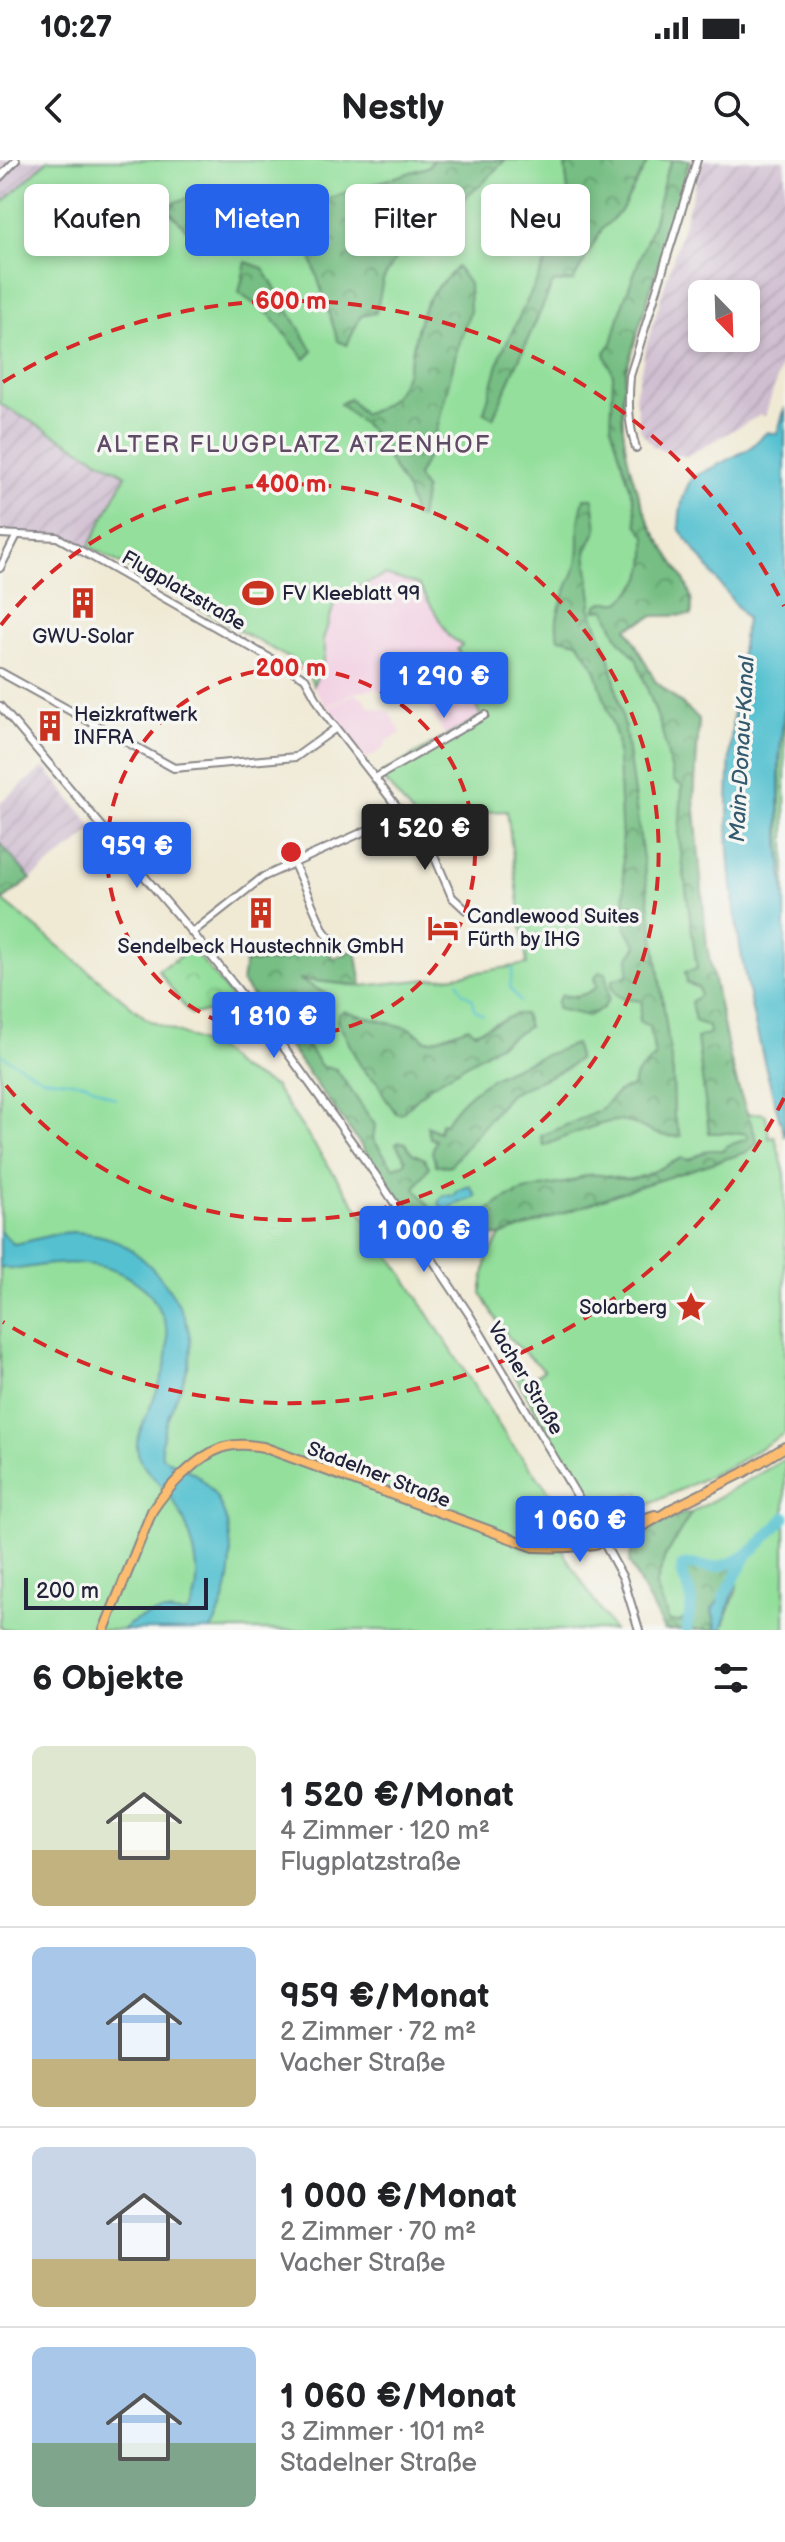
<!DOCTYPE html>
<html lang="de">
<head>
<meta charset="utf-8">
<style>
	body { margin:0; font-family:"Balsamiq Sans",sans-serif; background:#f6f6f6; color:#202124; height:100vh; display:flex; flex-direction:column; font-size:30px; white-space:nowrap }
	* { box-sizing:border-box; margin:0 }
	p { font-size:26px; color:#757577 }
	.icon { flex:none; width:44px; height:44px; fill:none; stroke:currentColor; stroke-width:2; stroke-linecap:round; stroke-linejoin:round }
	.map { position:relative; height:1470px; overflow:hidden }
	.side { display:flex; flex-direction:column; background:#fff; flex:1 }
	.side>* { flex:none }
	.guide { position:absolute; left:24px; top:24px; width:738px; height:72px; display:flex; gap:16px }
	.needle { width:52px; rotate:157deg }
	.controls { position:absolute; left:688px; top:120px; display:grid; gap:16px }
	.controls a { display:grid; place-items:center; width:72px; height:72px; border-radius:12px; background:#fff; box-shadow:0 4px 12px #0003; font-size:40px }
	.scale { position:absolute; left:24px; bottom:20px; width:184px; box-sizing:border-box; padding-left:8px; border:4px solid #22223b; border-top:0; font-size:22px; line-height:28px; white-space:nowrap; color:#22223b; -webkit-text-stroke:6px #f6f6f2; paint-order:stroke }
	.price { position:absolute; translate:-50% -68px; padding:0 18px; border-radius:8px; background:#2563eb; color:#fff; font-size:26px; line-height:52px; filter:drop-shadow(0 2px 4px #0008) }
	.price::after { content:''; position:absolute; left:50%; top:48px; width:24px; height:18px; margin-left:-12px; background:inherit; clip-path:polygon(0 0,100% 0,50% 100%) }
	.price.current { background:#222; color:#fff }
	ul { padding:0; list-style:none }
	li { display:flex; align-items:center; gap:24px; height:200px; padding:0 32px }
	li+li { border-top:2px solid #e0e0e0 }
	li span { display:grid; place-items:center; flex:none; width:224px; height:160px; border-radius:12px; color:#555 }
	li>.icon { margin-inline-start:auto }
	span .icon { width:96px; height:96px; fill:#fffc; stroke-width:1 }
	li b { font-size:34px }
	h2 { display:flex; justify-content:space-between; align-items:center; height:96px; padding:0 32px; font-size:34px }
	.pill { padding:0 28px; border-radius:12px; background:#fff; box-shadow:0 4px 12px #0003; font-size:28px; line-height:72px }
	.pill.current { background:#2563eb; color:#fff }
	.status { display:flex; justify-content:space-between; align-items:center; height:56px; padding:0 40px; background:#fff; direction:ltr }
	.status svg { height:22px; fill:currentColor }
	header { display:flex; justify-content:space-between; align-items:center; height:104px; padding:0 32px; background:#fff; font-size:36px; font-weight:800 }
	.map>svg:first-child { display:block }
	.built { fill:#f2cfe2 }
	.industrial { fill:url(#industrial-furrows); fill-rule:evenodd }
	.grass { fill:#93df9b; stroke:#5a806b; stroke-width:2 }
	.forest { fill:url(#forest-crowns); stroke:#4c705f; stroke-width:2 }
	.park { fill:url(#park-crowns); stroke:#5a806b; stroke-width:2 }
	.water { fill:#55c1d0; stroke:#3c7286; stroke-width:2 }
	.lines { fill:none; stroke-linecap:round; stroke-linejoin:round }
	.stream { stroke:#55c1d0; stroke-width:2 }
	.river { stroke:#55c1d0; stroke-width:11 }
	.minor-casing { stroke:#898688; stroke-width:10 }
	.major-casing { stroke:#898688; stroke-width:12 }
	.minor { stroke:#fff; stroke-width:6 }
	.major { stroke:#fcbd6f; stroke-width:8 }
	.ring { fill:none; stroke:#d62828; stroke-width:4; stroke-dasharray:14 10 }
	.labels { text-anchor:middle; stroke-width:7; stroke-linejoin:round; paint-order:stroke }
	.street-label { font-size:20px; fill:#22223b; stroke:#f6f6f2 }
	.poi-label { font-size:20px; fill:#22223b; stroke:#f6f6f2; text-anchor:start }
	.water-label { font-size:22px; font-style:italic; fill:#345a6f; stroke:#f6f6f2 }
	.quarter-label { font-size:24px; letter-spacing:2px; fill:#604b67; stroke:#f6f6f2 }
	.centre { fill:#d62828; stroke:#f6f6f2; stroke-width:4 }
	.ring-label { font-size:24px; text-anchor:middle; font-weight:bold; fill:#d62828; stroke:#f6f6f2; stroke-width:7; stroke-linejoin:round; paint-order:stroke }
</style>
</head>
<body>
<div class="status"><b>10:27</b><svg viewBox="0 0 49 12"><path d="M0 12V9h3v3zM5 12V6h3v6zM10 12V3h3v9zM15 12V0h3v12zM26 1h20v11H26zM47 4h2v5h-2z"/></svg></div>
<header><svg class="icon" aria-label="back" viewBox="0 0 24 24"><path d="M15 5l-7 7 7 7"/></svg>Nestly<svg class="icon" aria-label="search" viewBox="0 0 24 24"><circle cx="10" cy="10" r="6"/><path d="M15 15l6 6"/></svg></header>
<div class="map">
<svg width="785" height="1470" viewBox="0 0 785 1470">
	<defs>
		<pattern id="industrial-furrows" width="10" height="10" patternUnits="userSpaceOnUse" patternTransform="scale(2)"><rect width="10" height="10" fill="#cfbdd0"/><path d="M-1 1l2-2M0 10L10 0M9 11l2-2" fill="none" stroke="#b1a2b4"/></pattern>
		<pattern id="forest-crowns" width="20" height="18" patternUnits="userSpaceOnUse" patternTransform="scale(2)"><rect width="20" height="18" fill="#76be83"/><path d="M2 6a3 3 0 1 1 6 0M12 15a3 3 0 1 1 6 0" fill="none" stroke="#609a6c"/></pattern>
		<pattern id="park-crowns" width="20" height="18" patternUnits="userSpaceOnUse" patternTransform="scale(2)"><rect width="20" height="18" fill="#93df9b"/><path d="M2 6a3 3 0 1 1 6 0M12 15a3 3 0 1 1 6 0" fill="none" stroke="#7ebf86"/></pattern>
	</defs>
	<rect width="100%" height="100%" fill="#f6f6f2"/>
	<filter id="ink" filterUnits="userSpaceOnUse"><feTurbulence type="fractalNoise" baseFrequency=".0125" numOctaves="2"/><feDisplacementMap in="SourceGraphic" scale="16" xChannelSelector="R" yChannelSelector="G"/><feConvolveMatrix kernelMatrix="1 2 1 2 8 2 1 2 1" color-interpolation-filters="sRGB"/></filter>
	<filter id="wash" filterUnits="userSpaceOnUse"><feTurbulence type="fractalNoise" baseFrequency=".006" numOctaves="4" result="noise"/><feDisplacementMap in="SourceGraphic" scale="32" xChannelSelector="R" yChannelSelector="G"/><feGaussianBlur stdDeviation="1.8" result="paint"/><feColorMatrix in="noise" values="0 0 0 0 0 0 0 0 0 0 0 0 0 0 0 0 0 1.4 0 .05"/><feComposite in="paint" operator="in"/></filter>
	<g filter="url(#wash)">
		<rect width="100%" height="100%" fill="#f0ead5"/>
		<!-- built -->
		<g class="built">
			<path d="M 385,415 L 419,424 L 449,476 L 459,482 L 462,486 L 458,489 L 474,515 L 472,531 L 481,557 L 446,577 L 415,522 L 410,521 L 389,532 L 373,529 L 354,533 L 326,547 L 313,525 L 321,512 L 323,481 L 335,438 Z"/>
			<path d="M 355,534 L 362,537 L 370,547 L 389,551 L 401,573 L 385,582 L 386,587 L 366,599 L 328,548 Z"/>
		</g>
		<!-- industrial -->
		<g class="industrial">
			<path d="M 0,0 L 48,0 L 0,45 Z"/>
			<path d="M 703,0 L 785,0 L 785,193 L 765,256 L 760,255 L 687,296 L 672,295 L 653,286 L 640,270 L 635,237 L 646,187 ZM 702,134 L 746,134 L 746,178 L 702,178 Z"/>
			<path d="M 0,244 L 126,315 L 86,393 L 57,377 L 0,374 Z"/>
			<path d="M 44,607 L 95,669 L 31,719 L 0,683 L 0,643 Z"/>
		</g>
		<!-- grass -->
		<g class="grass">
			<path d="M 48,0 L 690,0 L 627,207 C 615,264 627,309 649,362 C 661,390 698,425 691,455 L 653,456 L 627,468 L 655,521 L 699,559 C 697,585 694,612 694,639 C 694,739 715,860 747,954 L 761,953 L 766,955 L 769,978 L 775,977 L 785,1014 L 785,1273 L 734,1304 L 644,1347 L 639,1333 L 602,1343 L 581,1324 L 504,1198 L 527,1222 L 544,1210 C 536,1202 528,1195 519,1188 C 502,1174 492,1151 481,1133 L 487,1099 L 500,1076 L 484,1076 L 439,1092 L 242,822 L 294,819 L 362,826 L 449,817 L 527,804 L 507,651 L 486,652 L 428,673 L 380,615 L 481,556 L 469,533 L 472,531 L 466,521 L 474,515 L 457,489 L 462,485 L 449,476 L 419,425 L 385,415 L 336,438 L 323,480 C 329,494 320,512 313,525 L 306,508 L 89,386 L 126,315 L 0,244 L 0,45 Z"/>
			<path d="M 785,539 L 785,745 C 779,675 778,608 785,539 Z"/>
			<path d="M 0,738 L 148,860 L 218,889 L 239,909 L 274,926 L 406,1119 L 509,1281 L 580,1370 L 559,1379 L 565,1395 L 613,1470 L 4,1470 L 0,1466 Z"/>
			<path d="M 785,1299 L 785,1470 L 722,1470 L 736,1432 L 741,1399 L 746,1396 L 711,1407 L 693,1404 L 686,1425 L 691,1442 L 689,1454 L 680,1462 L 669,1462 L 656,1427 L 664,1399 L 691,1353 Z"/>
		</g>
		<!-- forest -->
		<g class="forest">
			<path d="M 434,0 L 505,0 L 483,23 L 400,91 L 383,120 L 376,153 L 361,156 L 347,185 L 338,181 L 302,70 L 310,44 L 427,7 Z"/>
			<path d="M 565,0 L 649,0 L 621,51 L 602,69 L 573,121 L 553,123 L 493,258 L 484,252 L 501,194 L 567,59 C 572,40 565,20 565,0 Z"/>
			<path d="M 672,0 L 690,0 L 627,207 C 615,264 627,309 649,362 C 661,390 698,425 691,455 L 653,456 L 627,468 L 655,521 L 699,559 L 694,639 L 707,787 L 734,917 L 758,983 L 747,992 L 628,1030 L 500,1076 L 484,1076 L 439,1092 L 242,822 L 245,802 L 275,802 L 323,780 L 333,799 L 356,789 L 362,826 L 298,819 L 325,833 L 323,839 L 304,838 L 288,843 L 291,855 L 303,855 L 314,861 L 315,867 L 308,873 L 299,874 L 322,907 L 336,909 L 375,965 L 373,979 L 393,1007 L 404,1004 L 406,1000 L 396,984 L 399,982 L 406,983 L 412,993 L 425,999 L 429,1007 L 415,1028 L 454,1077 L 472,1073 C 489,1036 528,1028 565,1023 C 573,1022 580,1016 588,1015 C 602,1012 617,1021 631,1019 C 647,1017 667,1004 682,998 L 689,1000 L 708,990 L 725,990 L 726,986 L 747,979 L 748,975 L 742,973 L 709,973 L 697,878 L 710,873 L 707,866 L 695,861 L 691,842 L 700,835 L 699,828 L 687,823 L 685,812 L 697,809 L 679,677 L 682,626 L 674,621 L 661,567 L 636,498 L 619,480 L 605,449 L 596,450 L 597,445 L 603,442 L 620,442 C 646,420 647,409 646,376 L 637,364 L 634,340 L 611,266 L 613,216 C 612,206 606,203 605,192 L 612,183 L 623,143 L 654,61 L 666,13 Z"/>
			<path d="M 203,33 L 235,62 L 229,70 L 220,65 L 212,72 L 200,62 L 186,69 L 168,50 L 175,42 Z"/>
			<path d="M 246,102 L 263,108 L 313,191 L 305,199 L 270,155 L 239,133 Z"/>
			<path d="M 457,107 L 469,124 L 470,151 L 458,186 L 433,285 L 417,317 L 425,330 L 420,358 L 414,356 L 407,331 L 372,272 L 340,244 L 349,238 L 363,254 C 420,238 405,182 428,140 C 434,128 448,118 457,107 Z"/>
			<path d="M 584,338 L 593,338 L 597,369 L 586,392 L 592,439 L 590,447 L 610,499 L 625,569 L 673,914 L 674,957 L 681,976 C 652,979 645,964 622,961 C 606,959 560,979 544,986 L 541,976 L 599,951 L 618,932 L 633,926 L 636,914 L 655,897 L 650,866 L 639,862 L 642,841 C 627,840 610,839 612,820 L 628,815 L 629,797 L 637,786 L 626,769 L 617,579 L 595,509 L 578,482 L 559,478 C 550,456 569,427 576,406 C 581,391 578,378 579,363 C 580,354 582,346 584,338 Z"/>
			<path d="M 0,683 L 31,719 L 3,740 L 0,738 Z"/>
			<path d="M 599,812 L 606,813 L 609,839 L 603,848 L 588,856 L 557,849 L 557,841 L 562,835 C 574,838 588,835 597,826 L 594,819 Z"/>
			<path d="M 343,851 L 412,869 L 425,880 L 433,880 L 468,867 L 475,872 L 516,854 L 524,854 L 528,867 L 429,927 L 401,954 L 396,953 L 384,936 L 378,922 C 355,910 351,880 337,862 L 338,855 Z"/>
			<path d="M 575,884 L 578,899 L 567,908 L 510,934 L 450,1006 L 436,1005 L 432,992 L 436,980 L 430,978 L 427,966 L 439,972 L 441,963 L 445,964 C 473,916 526,903 575,884 Z"/>
			<path d="M 684,1353 L 691,1353 L 664,1399 L 656,1426 L 669,1461 L 680,1462 L 689,1454 C 694,1429 681,1428 682,1406 C 693,1402 704,1408 716,1406 C 727,1405 737,1397 748,1394 L 741,1399 L 727,1429 L 712,1450 L 716,1470 L 664,1470 L 629,1402 L 634,1376 Z"/>
		</g>
		<!-- park -->
		<path class="park" d="M 193,789 L 240,848 L 191,854 L 186,849 L 158,810 Z"/>
		<!-- water -->
		<g class="water">
			<path d="M 785,247 L 785,539 L 779,600 L 779,681 L 785,745 L 785,977 C 757,884 735,787 729,690 C 725,613 734,535 746,459 L 680,370 C 678,353 683,332 692,318 L 749,289 L 767,272 L 777,274 Z"/>
			<path d="M 470,1026 L 476,1036 C 467,1044 460,1038 447,1051 L 440,1046 L 439,1040 L 444,1035 L 454,1036 L 458,1030 Z"/>
			<path d="M 0,1071 L 13,1084 C 32,1082 54,1072 73,1072 C 90,1073 111,1076 125,1086 C 160,1107 199,1160 189,1203 C 181,1236 159,1261 162,1296 C 172,1305 185,1307 195,1314 C 242,1348 238,1426 211,1470 L 122,1470 C 133,1460 152,1452 168,1452 C 176,1453 180,1455 188,1453 C 209,1419 190,1362 167,1332 C 155,1317 140,1309 137,1288 C 136,1277 141,1269 145,1259 C 160,1224 180,1186 159,1149 C 155,1142 151,1134 145,1129 C 120,1107 87,1101 54,1104 C 34,1105 20,1112 0,1107 Z"/>
			<path d="M 735,1427 L 722,1470 L 717,1470 L 712,1450 L 727,1429 Z"/>
		</g>
		<g class="lines">
			<!-- stream -->
			<g class="stream">
				<path d="M 513,808 L 510,827 L 520,842"/>
				<path d="M 458,822 L 462,832 L 473,839 L 474,849 L 483,855"/>
				<path d="M 0,894 L 42,918 L 85,923 L 116,939"/>
			</g>
			<!-- river -->
			<g class="river">
				<path d="M 723,1438 L 748,1394"/>
				<path d="M 687,1470 C 687,1459 693,1447 691,1437 C 688,1424 681,1420 682,1406 C 692,1402 701,1408 713,1407 C 745,1404 765,1379 785,1357"/>
			</g>
		</g>
	</g>
	<g filter="url(#ink)">
		<g class="lines">
			<defs>
				<g id="minor">
					<path d="M 0,17 L 16,0"/>
					<path d="M 636,288 C 628,263 628,241 630,216 L 697,0"/>
					<path d="M 0,374 L 57,377 L 305,518 L 325,554 L 433,693 L 452,737 L 466,750"/>
					<path d="M 0,408 L 17,375"/>
					<path d="M 0,512 L 174,608 L 296,597 L 336,568"/>
					<path d="M 0,546 L 200,782 L 287,892 L 375,1014 L 469,1154 L 592,1361 L 623,1418 L 639,1470"/>
					<path d="M 375,618 L 485,555"/>
					<path d="M 294,704 L 324,771 L 337,787"/>
					<path d="M 193,772 L 263,717 L 401,655"/>
				</g>
				<g id="major">
					<path d="M 671,1349 L 743,1313 L 785,1287"/>
					<path d="M 562,1386 L 655,1355"/>
					<path d="M 104,1470 L 152,1351 C 167,1328 197,1296 224,1287 C 237,1283 250,1285 263,1287 L 534,1387 C 595,1390 622,1381 673,1348"/>
				</g>
			</defs>
			<!-- minor casing -->
			<use href="#minor" class="minor-casing"/>
			<!-- major casing -->
			<use href="#major" class="major-casing"/>
			<!-- minor -->
			<use href="#minor" class="minor"/>
			<!-- major -->
			<use href="#major" class="major"/>
		</g>
	</g>
	<!-- distance rings -->
	<g class="ring">
		<circle cx="291" cy="692" r="184"/>
		<path d="M1 465A368 368 0 1 1 1 919"/>
		<path d="M784 938A551 551 0 0 1 3 1162M3 222A551 551 0 0 1 784 446"/>
	</g>
	<!-- icons -->
	<defs>
		<symbol id="stadium-bare" viewBox="-9 -9 18 18"><path d="M0-5a6.5 5 0 1 0 0 10a6.5 5 0 1 0 0-10ZM-3.5-1.8h7v3.6h-7Z" fill="#c8321e" stroke="#f6f6f2" stroke-width="2.5" paint-order="stroke"/></symbol>
		<symbol id="building-bare" viewBox="-9 -9 18 18"><path d="M-4-6H4V6H1V3H-1V6H-4ZM-2.5-4.3h1.7v1.8h-1.7ZM.8-4.3h1.7v1.8H.8ZM-2.5-1h1.7V.8h-1.7ZM.8-1h1.7V.8H.8Z" fill="#c8321e" stroke="#f6f6f2" stroke-width="2.5" paint-order="stroke"/></symbol>
		<symbol id="hotel-bare" viewBox="-9 -9 18 18"><path d="M-6-4.5h1.5V1H6V5H4.5V3h-9V5H-6ZM-4 0a1.8 1.8 0 1 1 3.6 0ZM.5 0V-2.5h3Q6-2.5 6 0Z" fill="#c8321e" stroke="#f6f6f2" stroke-width="2.5" paint-order="stroke"/></symbol>
		<symbol id="sight-bare" viewBox="-9 -9 18 18"><path d="M0-6L1.8-2.2L6-1.7L2.9 1.2L3.7 5.4L0 3.3L-3.7 5.4L-2.9 1.2L-6-1.7L-1.8-2.2Z" fill="#c8321e" stroke="#f6f6f2" stroke-width="2.5" paint-order="stroke"/></symbol>
	</defs>
	<g fill-rule="evenodd">
		<use href="#stadium-bare" x="236" y="411" width="44" height="44"/>
		<use href="#building-bare" x="61" y="421" width="44" height="44"/>
		<use href="#building-bare" x="28" y="544" width="44" height="44"/>
		<use href="#building-bare" x="239" y="731" width="44" height="44"/>
		<use href="#hotel-bare" x="421" y="746" width="44" height="44"/>
		<use href="#sight-bare" x="669" y="1125" width="44" height="44"/>
	</g>
	<g class="labels">
		<!-- street labels -->
		<g class="street-label">
			<text transform="translate(184 430) rotate(30)" y="7">Flugplatzstraße</text>
			<text transform="translate(526 1218) rotate(59)" y="7">Vacher Straße</text>
			<text transform="translate(379 1314) rotate(21)" y="7">Stadelner Straße</text>
		</g>
		<!-- poi labels -->
		<g class="poi-label">
			<text x="282" y="440">FV Kleeblatt 99</text>
			<text x="83" y="483" text-anchor="middle">GWU-Solar</text>
			<text x="74" y="561">Heizkraftwerk<tspan x="74" dy="23">INFRA</tspan></text>
			<text x="467" y="763">Candlewood Suites<tspan x="467" dy="23">Fürth by IHG</tspan></text>
			<text x="261" y="793" text-anchor="middle">Sendelbeck Haustechnik GmbH</text>
			<text x="667" y="1154" text-anchor="end">Solarberg</text>
		</g>
		<!-- water labels -->
		<g class="water-label">
			<text transform="translate(741 589) rotate(-87)" y="8">Main-Donau-Kanal</text>
		</g>
		<!-- quarter labels -->
		<g class="quarter-label">
			<text x="294" y="292">ALTER FLUGPLATZ ATZENHOF</text>
		</g>
	</g>
	<circle cx="291" cy="692" r="12" class="centre"/>
	<g class="ring-label">
		<text x="291" y="149">600 m</text>
		<text x="291" y="332">400 m</text>
		<text x="291" y="516">200 m</text>
	</g>
</svg>
<div class="controls">
<a><svg class="needle" viewBox="-14 -14 28 28"><path d="M0-13l5 13h-10z" fill="#e53935"/><path d="M0 13l5-13h-10z" fill="#757577"/></svg></a>
</div>
<div class="scale">200 m</div>
<b class="price" style="left:444px;top:560px">1 290 €</b>
<b class="price current" style="left:425px;top:712px">1 520 €</b>
<b class="price" style="left:137px;top:730px">959 €</b>
<b class="price" style="left:274px;top:900px">1 810 €</b>
<b class="price" style="left:424px;top:1114px">1 000 €</b>
<b class="price" style="left:580px;top:1404px">1 060 €</b>
<div class="guide">
<a class="pill">Kaufen</a>
<a class="pill current">Mieten</a>
<a class="pill">Filter</a>
<a class="pill">Neu</a>
</div>
</div>
<section class="side">
<h2>6 Objekte<svg class="icon" aria-label="filters" viewBox="0 0 24 24"><path d="M4 7h16M4 17h16"/><circle cx="9" cy="7" r="2"/><circle cx="15" cy="17" r="2"/></svg></h2>
<ul>
<li><span style="background:linear-gradient(#dfe7d0 65%,#c2b280 0)"><svg class="icon" aria-label="home" viewBox="0 0 24 24"><path d="M3 11l9-7 9 7M6 9v11h12V9"/></svg></span><div><b>1 520 €/Monat</b><p>4 Zimmer · 120 m²</p><p>Flugplatzstraße</p></div></li>
<li><span style="background:linear-gradient(#a9c7e8 70%,#c2b280 0)"><svg class="icon" aria-label="home" viewBox="0 0 24 24"><path d="M3 11l9-7 9 7M6 9v11h12V9"/></svg></span><div><b>959 €/Monat</b><p>2 Zimmer · 72 m²</p><p>Vacher Straße</p></div></li>
<li><span style="background:linear-gradient(#c9d6e8 70%,#c2b280 0)"><svg class="icon" aria-label="home" viewBox="0 0 24 24"><path d="M3 11l9-7 9 7M6 9v11h12V9"/></svg></span><div><b>1 000 €/Monat</b><p>2 Zimmer · 70 m²</p><p>Vacher Straße</p></div></li>
<li><span style="background:linear-gradient(#a9c7e8 60%,#7fa58c 0)"><svg class="icon" aria-label="home" viewBox="0 0 24 24"><path d="M3 11l9-7 9 7M6 9v11h12V9"/></svg></span><div><b>1 060 €/Monat</b><p>3 Zimmer · 101 m²</p><p>Stadelner Straße</p></div></li>
</ul>
</section>
</body>
</html>
